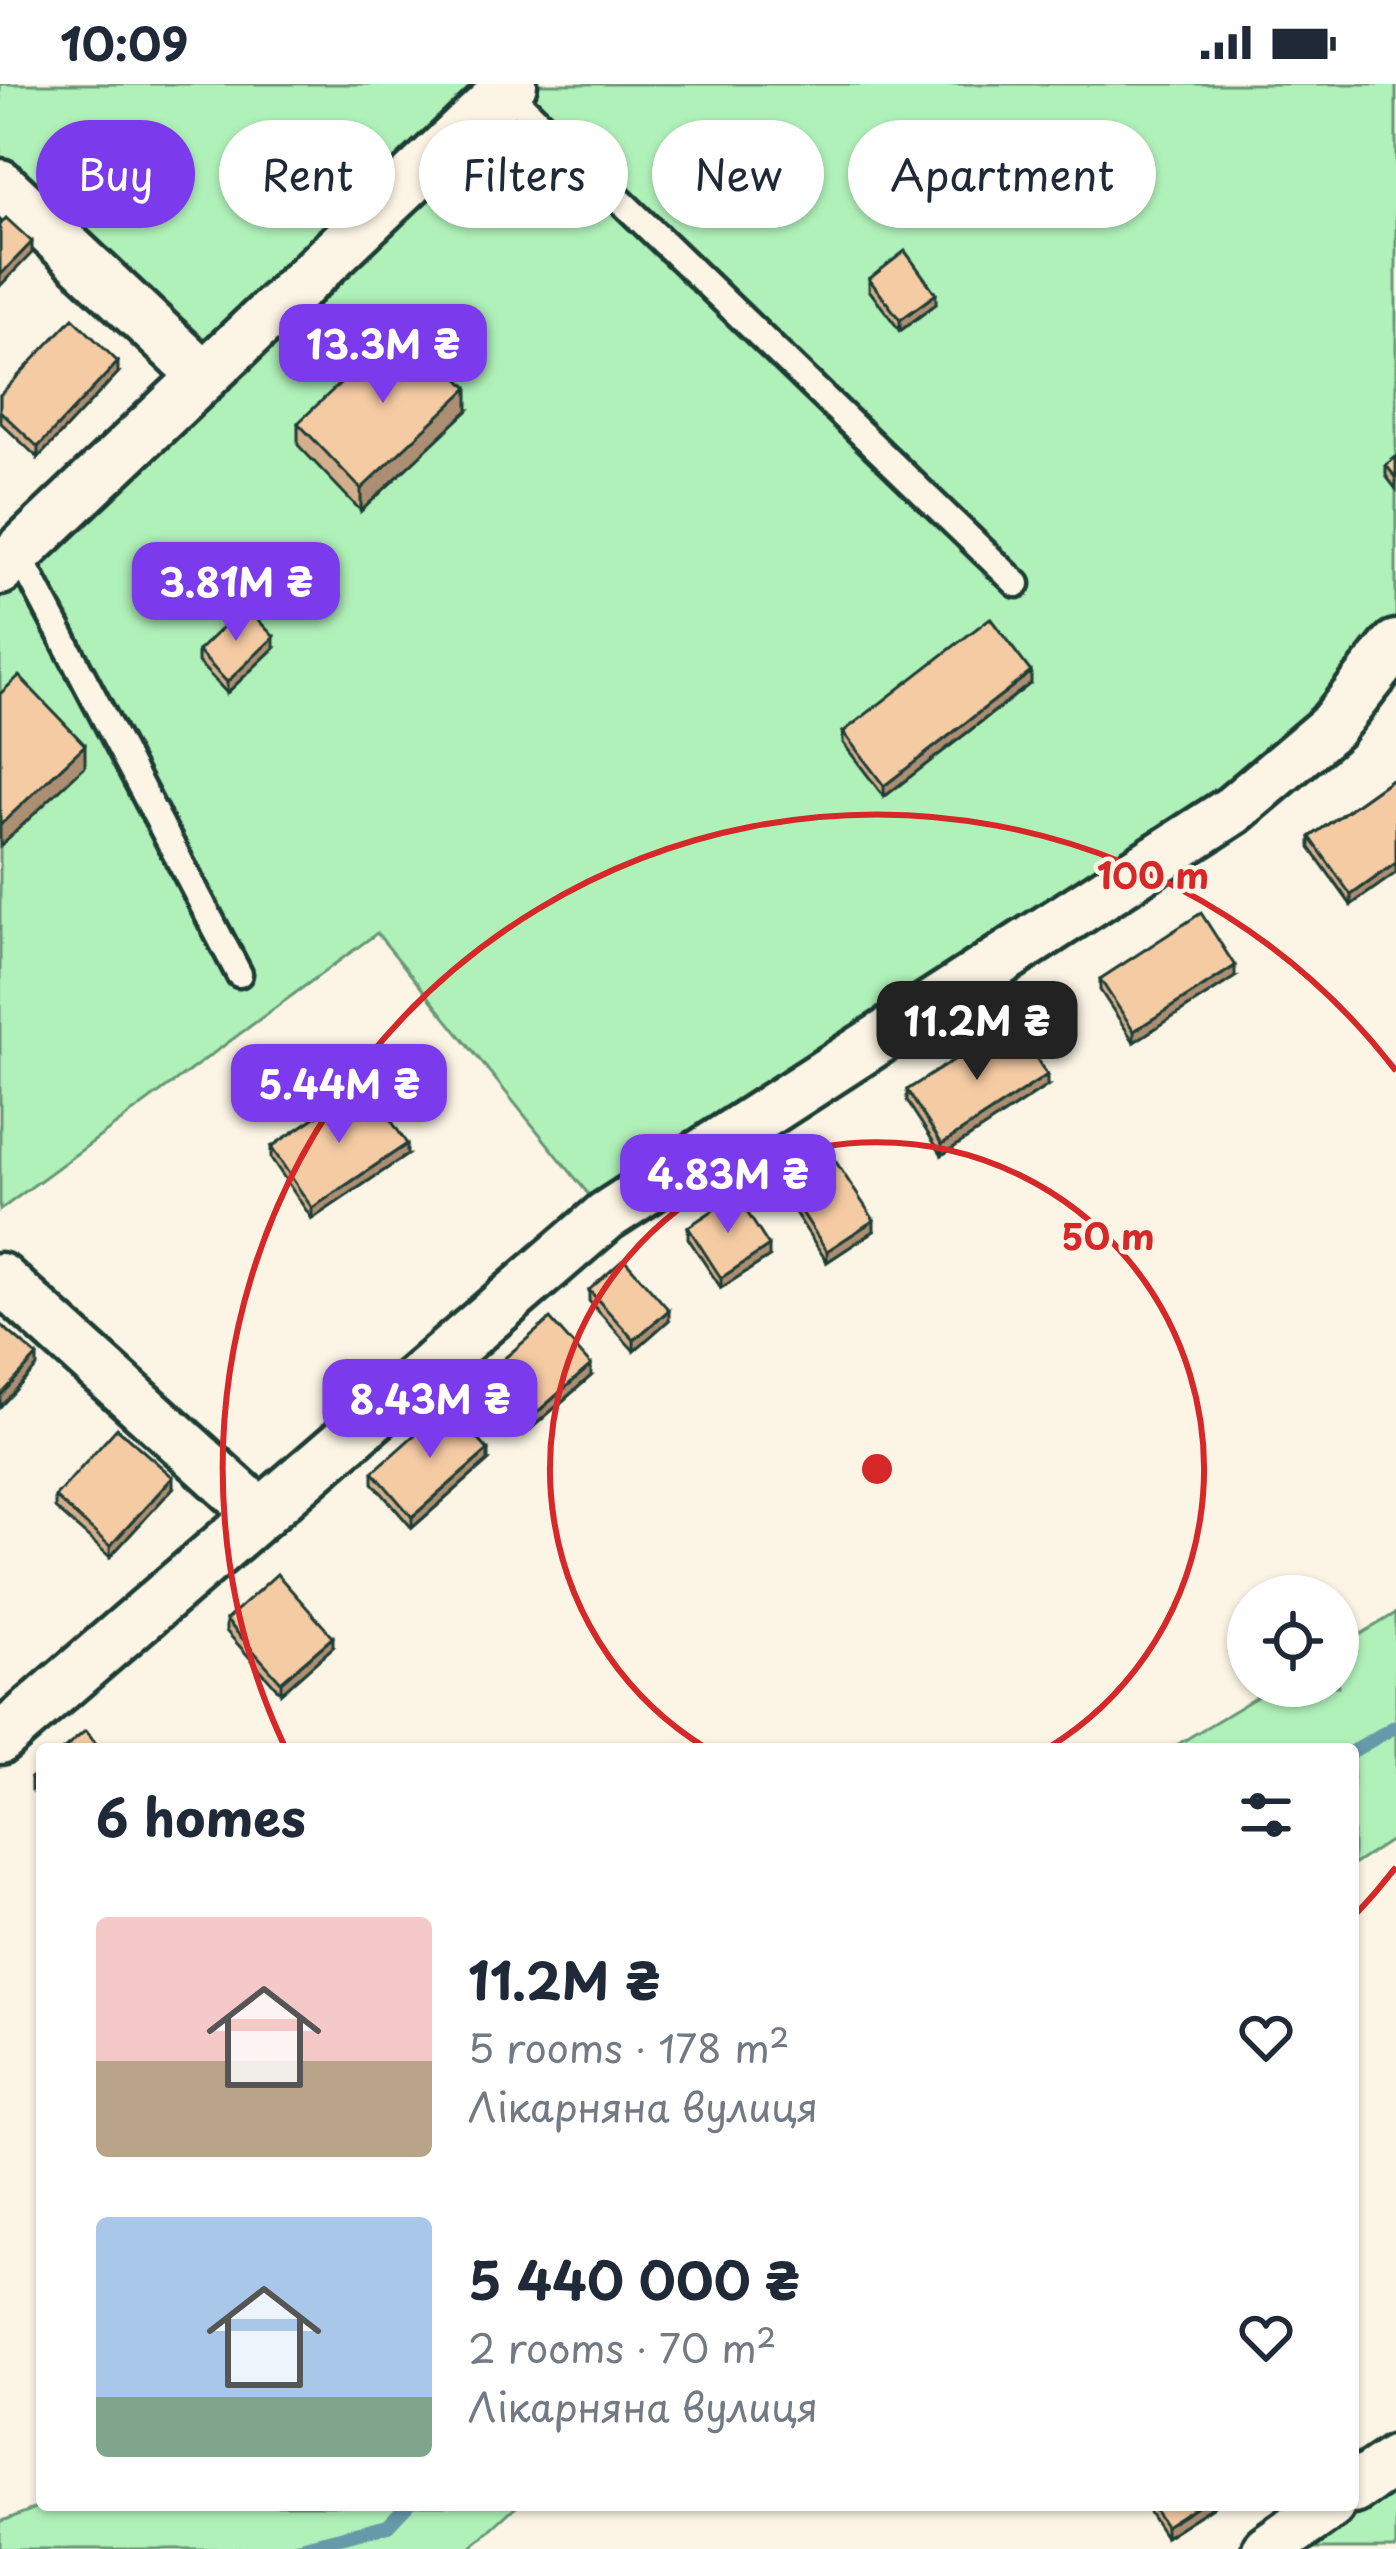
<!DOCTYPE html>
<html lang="en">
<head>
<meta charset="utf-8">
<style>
	body { margin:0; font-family:"Playpen Sans",sans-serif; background:#f2f2f3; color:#1f2937; height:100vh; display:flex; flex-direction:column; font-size:45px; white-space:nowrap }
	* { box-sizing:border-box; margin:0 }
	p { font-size:39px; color:#747a83 }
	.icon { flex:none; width:66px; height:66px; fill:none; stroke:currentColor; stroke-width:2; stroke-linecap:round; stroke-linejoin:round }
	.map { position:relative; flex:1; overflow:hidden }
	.side { position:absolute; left:36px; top:1659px; width:1323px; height:768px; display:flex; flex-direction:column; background:#fff; border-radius:12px; box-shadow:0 3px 9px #0004 }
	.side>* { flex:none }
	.top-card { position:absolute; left:36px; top:36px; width:1326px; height:108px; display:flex; gap:24px }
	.controls { position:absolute; left:1227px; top:1491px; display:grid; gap:24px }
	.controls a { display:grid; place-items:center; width:132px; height:132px; border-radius:50%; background:#fff; box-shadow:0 3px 9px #0004; font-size:60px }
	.price { position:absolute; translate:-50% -102px; padding:0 27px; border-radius:24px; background:#7c3aed; color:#fff; font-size:39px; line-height:78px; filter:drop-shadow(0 3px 6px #0008) }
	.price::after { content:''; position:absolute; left:50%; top:72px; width:36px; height:27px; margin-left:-18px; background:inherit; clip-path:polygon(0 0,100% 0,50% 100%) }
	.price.on { background:#222; color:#fff }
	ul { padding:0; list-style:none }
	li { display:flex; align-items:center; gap:36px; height:300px; padding:0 60px }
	li span { display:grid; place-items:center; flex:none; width:336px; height:240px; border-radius:12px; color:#555 }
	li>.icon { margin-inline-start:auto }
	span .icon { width:144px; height:144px; fill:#fffc; stroke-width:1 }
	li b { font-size:51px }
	h2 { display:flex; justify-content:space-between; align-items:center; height:144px; padding:0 60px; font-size:51px }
	.pill { padding:0 42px; border-radius:54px; background:#fff; box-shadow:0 3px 9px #0004; font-size:42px; line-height:108px }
	.pill.on { background:#7c3aed; color:#fff }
	.status { display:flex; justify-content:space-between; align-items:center; height:84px; padding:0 60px; background:#fff; direction:ltr }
	.status svg { height:33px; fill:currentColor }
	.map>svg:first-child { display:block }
	.green { fill:#b0f1b9; stroke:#689776; stroke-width:3 }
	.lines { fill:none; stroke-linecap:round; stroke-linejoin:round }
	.stream { stroke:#6699a9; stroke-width:14 }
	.lane-casing { stroke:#1f3d34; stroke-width:33 }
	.street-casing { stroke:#1f3d34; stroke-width:57 }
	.lane { stroke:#fcf5e5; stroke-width:24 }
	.street { stroke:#fcf5e5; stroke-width:48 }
	.wall { fill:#d3af8d; stroke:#1f3d34; stroke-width:3 }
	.shaded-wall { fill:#ac8e73; stroke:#1f3d34; stroke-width:3 }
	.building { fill:#f5cba4; stroke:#1f3d34; stroke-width:3 }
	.ring { fill:none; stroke:#d62828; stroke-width:6 }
	.centre { fill:#d62828; stroke:#fcf5e5; stroke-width:6 }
	.ring-label { font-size:36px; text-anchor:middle; font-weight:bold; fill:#d62828; stroke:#fcf5e5; stroke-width:9; stroke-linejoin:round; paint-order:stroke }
</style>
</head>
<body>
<div class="status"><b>10:09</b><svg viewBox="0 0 49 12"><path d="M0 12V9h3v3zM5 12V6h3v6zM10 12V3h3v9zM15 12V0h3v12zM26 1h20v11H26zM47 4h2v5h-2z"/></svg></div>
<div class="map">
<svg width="1396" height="2465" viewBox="0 0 1396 2465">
	<rect width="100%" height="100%" fill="#fcf5e5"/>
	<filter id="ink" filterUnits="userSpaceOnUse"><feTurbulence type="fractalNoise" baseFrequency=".00833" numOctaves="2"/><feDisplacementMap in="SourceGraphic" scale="24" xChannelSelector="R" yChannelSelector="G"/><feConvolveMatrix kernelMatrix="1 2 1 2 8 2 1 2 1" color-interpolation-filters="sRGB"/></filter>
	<g filter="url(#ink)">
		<!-- green -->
		<g class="green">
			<path d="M 0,0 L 1396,0 L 1396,561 L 1331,643 L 606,1132 L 377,849 L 0,1126 L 0,486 L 203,292 L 0,100 Z"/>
			<path d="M 1396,1529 L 1396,1753 L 1353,1781 L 1353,1665 L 1170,1665 L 1275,1602 L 1338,1602 L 1338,1564 Z"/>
			<path d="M 1396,2376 L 1396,2465 L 1267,2465 Z"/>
			<path d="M 43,2421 L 517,2421 L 469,2465 L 0,2465 L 0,2438 Z"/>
		</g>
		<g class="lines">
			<!-- stream -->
			<g class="stream">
				<path d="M 1353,1667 L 1396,1642"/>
				<path d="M 292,2465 L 388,2441 L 407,2421"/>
			</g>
			<defs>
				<g id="lane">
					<path d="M 506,6 L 1017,500"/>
					<path d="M 18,469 L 239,890"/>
				</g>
				<g id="street">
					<path d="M 0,100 L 204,292"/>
					<path d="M 0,486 L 512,0"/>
					<path d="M 0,1194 L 261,1430"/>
					<path d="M 0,1655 L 606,1132 L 1233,726 L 1331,643 L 1396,561"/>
					<path d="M 1353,2405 L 1396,2376"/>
					<path d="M 1267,2465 L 1330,2421"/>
				</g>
			</defs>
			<!-- lane casing -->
			<use href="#lane" class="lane-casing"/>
			<!-- street casing -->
			<use href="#street" class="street-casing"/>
			<!-- lane -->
			<use href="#lane" class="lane"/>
			<!-- street -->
			<use href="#street" class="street"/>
		</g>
		<!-- wall -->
		<g class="wall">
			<path d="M 869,195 L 936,220 L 900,247 L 869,206 Z"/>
			<path d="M 118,289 L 38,374 L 0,338 L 0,311 Z"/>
			<path d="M 468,326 L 361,427 L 298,361 L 298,339 Z"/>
			<path d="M 1396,373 L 1396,405 L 1386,392 L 1386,381 Z"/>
			<path d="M 274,564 L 227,609 L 198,578 L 198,567 Z"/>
			<path d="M 1031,599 L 884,713 L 843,659 L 843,648 Z"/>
			<path d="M 1396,692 L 1351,821 L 1310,764 L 1310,753 Z"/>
			<path d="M 1235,893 L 1134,958 L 1100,906 L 1100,895 Z"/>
			<path d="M 1047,1002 L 942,1071 L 907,1017 L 907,1006 Z"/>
			<path d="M 271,1063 L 407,1071 L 312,1135 L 271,1074 Z"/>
			<path d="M 772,1082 L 874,1147 L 827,1178 L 772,1093 Z"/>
			<path d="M 688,1143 L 769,1173 L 721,1204 L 688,1154 Z"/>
			<path d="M 589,1206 L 669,1236 L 634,1267 L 589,1217 Z"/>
			<path d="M 484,1292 L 591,1292 L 525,1350 L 484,1303 Z"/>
			<path d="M 488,1377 L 412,1444 L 373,1399 L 373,1388 Z"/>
			<path d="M 173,1404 L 110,1473 L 55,1424 L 55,1413 Z"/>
			<path d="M 226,1536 L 333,1563 L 281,1609 L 226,1547 Z"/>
			<path d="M 42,1685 L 42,1717 L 31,1705 L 31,1694 Z"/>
			<path d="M 1144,2421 L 1215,2421 L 1165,2453 Z"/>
		</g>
		<!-- shaded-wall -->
		<g class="shaded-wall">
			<path d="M 32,158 L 32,169 L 0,202 L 0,191 Z"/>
			<path d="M 936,210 L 936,220 L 900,247 L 900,236 Z"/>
			<path d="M 118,278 L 118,289 L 38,374 L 38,363 Z"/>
			<path d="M 468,304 L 468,326 L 361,427 L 361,405 Z"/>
			<path d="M 274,553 L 274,564 L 227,609 L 227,598 Z"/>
			<path d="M 1031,588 L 1031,599 L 884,713 L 884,702 Z"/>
			<path d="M 85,661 L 85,682 L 0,762 L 0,741 Z"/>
			<path d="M 1396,779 L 1396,789 L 1351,821 L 1351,811 Z"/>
			<path d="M 1235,882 L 1235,893 L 1134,958 L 1134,947 Z"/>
			<path d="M 1047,991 L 1047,1002 L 942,1071 L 942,1060 Z"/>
			<path d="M 407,1060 L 407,1071 L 312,1135 L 312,1124 Z"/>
			<path d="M 874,1136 L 874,1147 L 827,1178 L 827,1167 Z"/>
			<path d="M 769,1162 L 769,1173 L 721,1204 L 721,1194 Z"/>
			<path d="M 669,1226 L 669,1236 L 634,1267 L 634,1256 Z"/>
			<path d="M 37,1272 L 37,1283 L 0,1323 L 0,1312 Z"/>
			<path d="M 591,1281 L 591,1292 L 525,1350 L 525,1339 Z"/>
			<path d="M 488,1366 L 488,1377 L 412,1444 L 412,1433 Z"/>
			<path d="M 173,1393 L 173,1404 L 110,1473 L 110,1462 Z"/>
			<path d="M 333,1553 L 333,1563 L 281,1609 L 281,1598 Z"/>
			<path d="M 1198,2421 L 1215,2421 L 1165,2453 L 1165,2442 Z"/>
		</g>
		<!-- building -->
		<g class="building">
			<path d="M 6,134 L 32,158 L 0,191 L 0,141 Z"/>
			<path d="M 905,167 L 936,210 L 900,236 L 869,195 Z"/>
			<path d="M 73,234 L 118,278 L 38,363 L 0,327 L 0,311 Z"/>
			<path d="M 405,238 L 468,304 L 361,405 L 298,339 Z"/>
			<path d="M 1396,373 L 1396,394 L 1386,381 Z"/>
			<path d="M 245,522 L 274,553 L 227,598 L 198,567 Z"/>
			<path d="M 990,534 L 1031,588 L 884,702 L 843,648 Z"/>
			<path d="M 19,592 L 85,661 L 0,741 L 0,610 Z"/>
			<path d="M 1396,692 L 1396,779 L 1351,811 L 1310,753 Z"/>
			<path d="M 1201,829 L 1235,882 L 1134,947 L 1100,895 Z"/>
			<path d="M 1013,938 L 1047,991 L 942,1060 L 907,1006 Z"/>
			<path d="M 366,999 L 407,1060 L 312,1124 L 271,1063 Z"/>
			<path d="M 819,1052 L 874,1136 L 827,1167 L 772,1082 Z"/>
			<path d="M 736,1111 L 769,1162 L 721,1194 L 688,1143 Z"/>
			<path d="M 624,1175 L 669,1226 L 634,1256 L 589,1206 Z"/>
			<path d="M 550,1235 L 591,1281 L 525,1339 L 484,1292 Z"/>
			<path d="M 0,1240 L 37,1272 L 0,1312 Z"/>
			<path d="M 448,1321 L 488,1366 L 412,1433 L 373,1388 Z"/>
			<path d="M 117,1344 L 173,1393 L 110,1462 L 55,1413 Z"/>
			<path d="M 277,1490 L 333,1553 L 281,1598 L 226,1536 Z"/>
			<path d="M 85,1647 L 101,1665 L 64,1665 Z"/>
			<path d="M 42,1685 L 42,1706 L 31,1694 Z"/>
			<path d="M 1151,2421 L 1198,2421 L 1165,2442 Z"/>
		</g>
	</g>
	<!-- distance rings -->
	<g class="ring">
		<path d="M706 1664A327 327 0 1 1 1048 1664"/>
		<path d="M1396 1783A654 654 0 0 1 1355 1831M284 1661A654 654 0 0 1 1396 987"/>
	</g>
	<circle cx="877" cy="1385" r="18" class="centre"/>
	<g class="ring-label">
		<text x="1153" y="805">100 m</text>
		<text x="1108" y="1166">50 m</text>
	</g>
</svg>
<div class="controls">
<a><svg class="icon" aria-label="locate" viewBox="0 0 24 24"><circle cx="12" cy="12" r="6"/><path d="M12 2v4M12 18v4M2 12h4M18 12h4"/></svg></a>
</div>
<b class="price" style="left:383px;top:322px">13.3M ₴</b>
<b class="price" style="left:236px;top:560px">3.81M ₴</b>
<b class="price on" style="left:977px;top:999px">11.2M ₴</b>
<b class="price" style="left:339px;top:1062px">5.44M ₴</b>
<b class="price" style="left:728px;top:1152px">4.83M ₴</b>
<b class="price" style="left:430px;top:1377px">8.43M ₴</b>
<div class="top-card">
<a class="pill on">Buy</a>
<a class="pill">Rent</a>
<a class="pill">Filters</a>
<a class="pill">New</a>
<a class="pill">Apartment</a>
</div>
<section class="side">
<h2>6 homes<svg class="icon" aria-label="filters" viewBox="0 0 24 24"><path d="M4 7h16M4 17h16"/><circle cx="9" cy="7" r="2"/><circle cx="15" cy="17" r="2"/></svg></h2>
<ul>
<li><span style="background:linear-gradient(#f6c9c9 60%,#b9a48a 0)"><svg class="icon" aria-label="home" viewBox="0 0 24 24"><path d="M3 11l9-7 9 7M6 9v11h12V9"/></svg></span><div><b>11.2M ₴</b><p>5 rooms · 178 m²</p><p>Лікарняна вулиця</p></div><svg class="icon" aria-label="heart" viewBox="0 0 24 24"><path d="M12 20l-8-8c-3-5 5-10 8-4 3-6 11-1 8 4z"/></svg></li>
<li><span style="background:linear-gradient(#a9c7e8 75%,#7fa58c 0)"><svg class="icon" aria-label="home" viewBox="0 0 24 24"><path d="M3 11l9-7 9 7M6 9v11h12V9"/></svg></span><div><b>5 440 000 ₴</b><p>2 rooms · 70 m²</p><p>Лікарняна вулиця</p></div><svg class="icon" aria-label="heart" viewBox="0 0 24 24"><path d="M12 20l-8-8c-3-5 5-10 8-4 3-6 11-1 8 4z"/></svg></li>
</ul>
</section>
</div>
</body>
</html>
